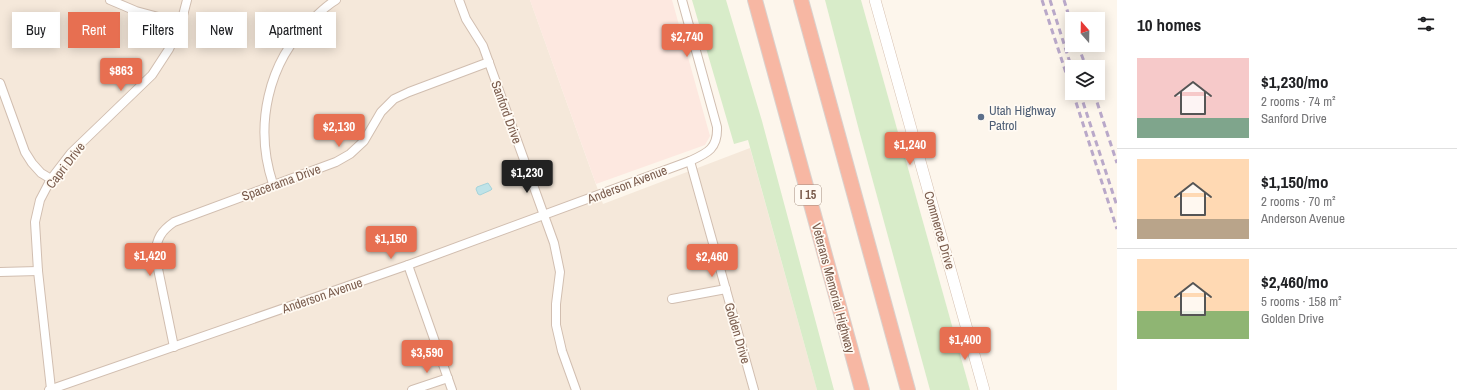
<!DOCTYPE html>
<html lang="en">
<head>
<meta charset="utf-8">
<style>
	body { margin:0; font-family:"Archivo Narrow",sans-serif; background:#f6f6f6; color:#202124; height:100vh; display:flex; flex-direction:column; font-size:15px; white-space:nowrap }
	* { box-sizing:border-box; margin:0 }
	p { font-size:13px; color:#757577 }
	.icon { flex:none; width:22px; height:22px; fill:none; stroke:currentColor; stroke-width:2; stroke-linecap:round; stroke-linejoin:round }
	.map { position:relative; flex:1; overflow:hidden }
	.side { display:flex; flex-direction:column; background:#fff; width:340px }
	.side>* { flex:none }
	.guide { position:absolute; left:12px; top:12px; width:380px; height:36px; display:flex; gap:8px }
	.needle { width:26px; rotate:340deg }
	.fabs { position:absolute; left:1065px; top:12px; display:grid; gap:8px }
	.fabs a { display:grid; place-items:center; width:40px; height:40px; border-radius:0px; background:#fff; box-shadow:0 2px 10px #0003; font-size:20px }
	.price { position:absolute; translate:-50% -34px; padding:0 9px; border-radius:4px; background:#e76f51; color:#fff; font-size:13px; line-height:26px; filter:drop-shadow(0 1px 2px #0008) }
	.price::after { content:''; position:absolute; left:50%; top:24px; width:12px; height:9px; margin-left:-6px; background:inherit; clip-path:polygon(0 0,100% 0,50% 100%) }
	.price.on { background:#222; color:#fff }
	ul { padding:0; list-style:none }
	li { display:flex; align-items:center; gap:12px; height:100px; padding:0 20px }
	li+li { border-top:1px solid #e0e0e0 }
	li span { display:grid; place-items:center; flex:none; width:112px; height:80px; border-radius:0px; color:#555 }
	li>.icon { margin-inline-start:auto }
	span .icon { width:48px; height:48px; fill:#fffc; stroke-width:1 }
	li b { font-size:17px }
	h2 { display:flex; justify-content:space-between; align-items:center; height:48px; padding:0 20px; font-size:17px }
	.tag { padding:0 14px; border-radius:0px; background:#fff; box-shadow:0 2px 10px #0003; font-size:14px; line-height:36px }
	.tag.on { background:#e76f51; color:#fff }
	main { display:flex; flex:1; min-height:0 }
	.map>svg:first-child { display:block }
	.residential { fill:#f5e8da }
	.commercial { fill:#fde8e0 }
	.green { fill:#d8ecc9 }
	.water { fill:#bfe3e8; stroke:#a5d3da }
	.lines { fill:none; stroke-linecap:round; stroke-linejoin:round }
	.street-casing { stroke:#d1beb0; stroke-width:10 }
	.secondary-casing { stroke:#d6c0b0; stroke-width:12 }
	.highway-casing { stroke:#dad1cd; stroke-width:16 }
	.street { stroke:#fff; stroke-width:8 }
	.secondary { stroke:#fff; stroke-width:11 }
	.highway { stroke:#f7b7a3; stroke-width:14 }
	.rail { stroke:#b9a8c9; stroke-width:3; stroke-dasharray:6 4; stroke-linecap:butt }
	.service-dot { fill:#5c6f8a; stroke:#fffaf3; stroke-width:1.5 }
	.labels { text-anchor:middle; stroke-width:3.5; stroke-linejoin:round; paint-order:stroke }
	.shield { fill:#fffaf3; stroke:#a28b7f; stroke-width:1 }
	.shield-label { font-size:12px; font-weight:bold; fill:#7a5c4d }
	.service-label { font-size:13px; fill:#4e5e75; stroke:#fffaf3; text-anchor:start }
	.street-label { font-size:13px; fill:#7a5c4d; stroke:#fffaf3 }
</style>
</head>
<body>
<main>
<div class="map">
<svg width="1117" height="390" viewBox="0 0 1117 390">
	<rect width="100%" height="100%" fill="#fdf6ec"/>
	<!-- residential -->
	<path class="residential" d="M 0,0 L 530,0 L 603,204 L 750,148 L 817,390 L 0,390 Z"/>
	<!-- commercial -->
	<path class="commercial" d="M 530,0 L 672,0 L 710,136 L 705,145 L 596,184 Z"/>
	<!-- green -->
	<g class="green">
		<path d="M 692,0 L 726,0 L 762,121 L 834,390 L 817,390 L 748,140 L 734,144 Z"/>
		<path d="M 825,0 L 861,0 L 970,390 L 930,390 L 860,134 Z"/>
	</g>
	<!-- water -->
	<path class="water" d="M 488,183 L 492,189 L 491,190 L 480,195 L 478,194 L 476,189 L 477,187 Z"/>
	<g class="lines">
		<defs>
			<g id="street">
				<path d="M 110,0 L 136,11 L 181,23"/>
				<path d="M 459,0 L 466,19 L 483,46 L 554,243 L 560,272 L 556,304 L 556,325 L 562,351 L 576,390"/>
				<path d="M 0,83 L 25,152 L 32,163 L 41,173 L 51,179"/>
				<path d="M 690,161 L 754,390"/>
				<path d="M 273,184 C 254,127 267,62 312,20 C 319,13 327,5 336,0"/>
				<path d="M 408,265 L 452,390"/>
				<path d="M 0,272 L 38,271"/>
				<path d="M 672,299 L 726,289"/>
				<path d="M 174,347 L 155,254 C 157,238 161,231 174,222 L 336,162 L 350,154 L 364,141 L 381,112 L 394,99 L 409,92 L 489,62"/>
				<path d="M 51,389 L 38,271 L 35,222 L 40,200 L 51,179 L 71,153 L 152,75 L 169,49 L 181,23 L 187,0"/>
				<path d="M 49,390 L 408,265 L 690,161 C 708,153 718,148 717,127 L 682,0"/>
				<path d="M 412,390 L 448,378"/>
			</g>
			<path id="secondary" d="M 875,0 L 984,390"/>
			<g id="highway">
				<path d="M 755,0 L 862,390"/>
				<path d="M 801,0 L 908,390"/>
			</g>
		</defs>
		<!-- street casing -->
		<use href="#street" class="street-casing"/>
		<!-- secondary casing -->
		<use href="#secondary" class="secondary-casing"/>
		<!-- highway casing -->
		<use href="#highway" class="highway-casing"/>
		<!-- street -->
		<use href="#street" class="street"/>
		<!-- secondary -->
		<use href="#secondary" class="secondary"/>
		<!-- highway -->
		<use href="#highway" class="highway"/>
		<!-- rail -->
		<g class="rail">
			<path d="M 1042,0 L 1072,91"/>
			<path d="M 1050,0 L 1072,69"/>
			<path d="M 1064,0 L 1072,26"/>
			<path d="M 1078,45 L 1086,67"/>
			<path d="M 1073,93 L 1117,229"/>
			<path d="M 1080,93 L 1117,206"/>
			<path d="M 1094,93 L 1117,163"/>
		</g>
	</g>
	<!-- markers -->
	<circle class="service-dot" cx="981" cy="117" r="4"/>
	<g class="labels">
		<!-- shield labels -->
		<rect class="shield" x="795" y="185" width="26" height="20" rx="3"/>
		<g class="shield-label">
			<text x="808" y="199">I 15</text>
		</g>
		<!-- service labels -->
		<g class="service-label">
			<text x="989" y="115">Utah Highway<tspan x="989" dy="15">Patrol</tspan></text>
		</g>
		<!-- street labels -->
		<g class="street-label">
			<text transform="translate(507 112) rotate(70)" y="5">Sanford Drive</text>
			<text transform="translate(65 165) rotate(-52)" y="5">Capri Drive</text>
			<text transform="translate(281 182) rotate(-20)" y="5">Spacerama Drive</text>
			<text transform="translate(627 184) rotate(-21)" y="5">Anderson Avenue</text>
			<text transform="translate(940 230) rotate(74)" y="5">Commerce Drive</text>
			<text transform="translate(834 288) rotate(75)" y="5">Veterans Memorial Highway</text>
			<text transform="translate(322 295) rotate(-19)" y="5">Anderson Avenue</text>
			<text transform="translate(738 333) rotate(74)" y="5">Golden Drive</text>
		</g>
	</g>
</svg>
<div class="fabs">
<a><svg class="needle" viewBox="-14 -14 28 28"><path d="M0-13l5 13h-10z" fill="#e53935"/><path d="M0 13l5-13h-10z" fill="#757577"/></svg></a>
<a><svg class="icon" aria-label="layers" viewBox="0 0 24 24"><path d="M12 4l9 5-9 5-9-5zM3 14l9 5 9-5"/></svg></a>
</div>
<b class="price" style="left:687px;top:58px">$2,740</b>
<b class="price" style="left:121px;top:92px">$863</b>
<b class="price" style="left:339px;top:148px">$2,130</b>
<b class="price" style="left:910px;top:166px">$1,240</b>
<b class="price on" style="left:527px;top:194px">$1,230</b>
<b class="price" style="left:391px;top:260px">$1,150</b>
<b class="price" style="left:150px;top:277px">$1,420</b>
<b class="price" style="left:712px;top:278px">$2,460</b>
<b class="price" style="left:965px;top:361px">$1,400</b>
<b class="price" style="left:427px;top:374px">$3,590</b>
<div class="guide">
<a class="tag">Buy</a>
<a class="tag on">Rent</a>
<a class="tag">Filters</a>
<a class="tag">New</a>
<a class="tag">Apartment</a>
</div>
</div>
<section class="side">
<h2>10 homes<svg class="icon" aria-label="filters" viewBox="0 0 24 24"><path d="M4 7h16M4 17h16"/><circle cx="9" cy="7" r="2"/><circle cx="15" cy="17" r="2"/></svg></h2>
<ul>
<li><span style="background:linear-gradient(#f6c9c9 75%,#7fa58c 0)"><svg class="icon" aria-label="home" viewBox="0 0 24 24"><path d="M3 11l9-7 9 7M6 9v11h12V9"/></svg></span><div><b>$1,230/mo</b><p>2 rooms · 74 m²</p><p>Sanford Drive</p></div></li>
<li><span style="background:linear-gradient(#ffd9b3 75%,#b9a48a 0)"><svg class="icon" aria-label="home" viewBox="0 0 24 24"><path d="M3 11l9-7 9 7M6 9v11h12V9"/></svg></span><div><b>$1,150/mo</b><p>2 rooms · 70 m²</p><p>Anderson Avenue</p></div></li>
<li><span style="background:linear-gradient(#ffd9b3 65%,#8fb573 0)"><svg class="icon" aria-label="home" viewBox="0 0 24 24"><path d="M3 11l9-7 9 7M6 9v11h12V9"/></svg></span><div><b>$2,460/mo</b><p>5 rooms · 158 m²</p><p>Golden Drive</p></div></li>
</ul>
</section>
</main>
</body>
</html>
